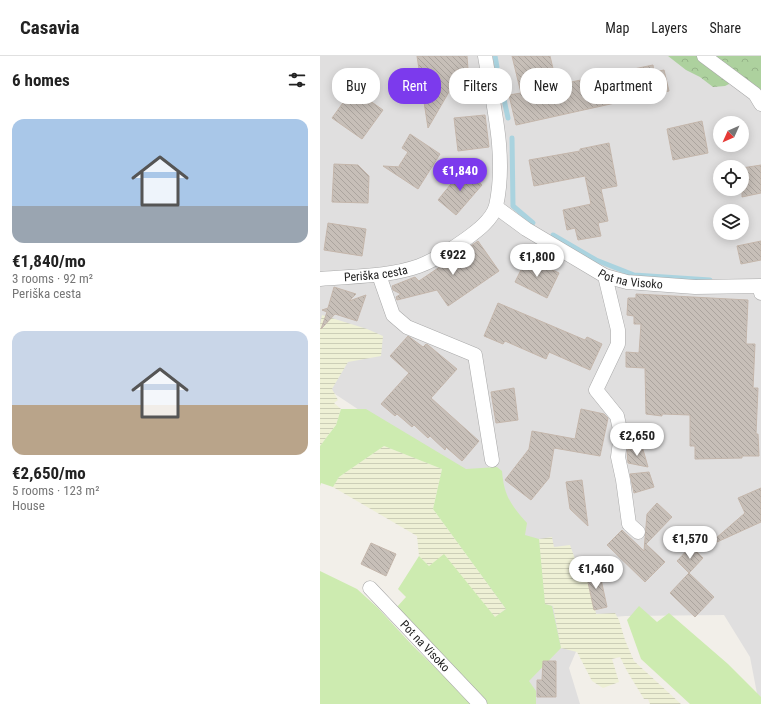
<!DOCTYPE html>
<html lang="en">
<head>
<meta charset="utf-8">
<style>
	body { margin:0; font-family:"Roboto Condensed",sans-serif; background:#f2f2f2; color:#222; height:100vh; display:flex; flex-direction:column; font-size:15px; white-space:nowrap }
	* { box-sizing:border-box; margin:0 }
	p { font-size:13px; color:#767676 }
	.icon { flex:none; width:22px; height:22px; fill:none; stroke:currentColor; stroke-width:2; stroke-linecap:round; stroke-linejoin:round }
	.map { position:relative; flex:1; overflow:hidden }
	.sheet { display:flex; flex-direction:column; background:#fff; width:320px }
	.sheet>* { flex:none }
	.top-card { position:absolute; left:12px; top:12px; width:369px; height:36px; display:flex; gap:8px }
	.needle { width:26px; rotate:225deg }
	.controls { position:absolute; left:393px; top:60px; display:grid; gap:8px }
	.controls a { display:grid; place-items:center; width:36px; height:36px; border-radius:50%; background:#fff; box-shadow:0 2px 10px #0003; font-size:20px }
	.price { position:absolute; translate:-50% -34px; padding:0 9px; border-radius:14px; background:#fff; color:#222; font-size:13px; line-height:26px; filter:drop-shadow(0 1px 2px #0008) }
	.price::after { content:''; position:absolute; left:50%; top:24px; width:12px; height:9px; margin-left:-6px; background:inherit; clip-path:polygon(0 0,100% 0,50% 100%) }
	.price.active { background:#7c3aed; color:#fff }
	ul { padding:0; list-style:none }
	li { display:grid; align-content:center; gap:8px; height:212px; padding:0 12px }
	li span { display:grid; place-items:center; height:124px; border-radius:12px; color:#555 }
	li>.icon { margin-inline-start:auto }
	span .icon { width:72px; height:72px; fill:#fffc; stroke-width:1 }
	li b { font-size:17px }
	h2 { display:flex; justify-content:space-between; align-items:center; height:48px; padding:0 12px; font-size:17px }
	.tag { padding:0 14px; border-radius:16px; background:#fff; box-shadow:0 2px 10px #0003; font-size:14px; line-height:36px }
	.tag.active { background:#7c3aed; color:#fff }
	header { display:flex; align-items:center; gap:24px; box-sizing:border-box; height:56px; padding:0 20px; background:#fff; border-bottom:1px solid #e0e0e0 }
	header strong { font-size:19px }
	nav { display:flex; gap:22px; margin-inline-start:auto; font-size:14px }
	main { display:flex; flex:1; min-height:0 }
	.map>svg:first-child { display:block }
	.residential { fill:#e0dfdf; fill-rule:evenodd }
	.farmland { fill:url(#farmland-rules) }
	.grass { fill:#cdebb0 }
	.forest { fill:url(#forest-crowns) }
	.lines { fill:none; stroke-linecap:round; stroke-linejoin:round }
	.stream { stroke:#aad3df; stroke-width:5 }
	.building { fill:url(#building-back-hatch); stroke:#c4b6ab }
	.minor-casing { stroke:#a9a9a9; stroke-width:15 }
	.minor { stroke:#fff; stroke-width:14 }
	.labels { text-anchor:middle; stroke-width:3; stroke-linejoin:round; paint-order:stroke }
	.street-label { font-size:12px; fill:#222; stroke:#fff }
</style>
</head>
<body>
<header>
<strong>Casavia</strong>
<nav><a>Map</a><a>Layers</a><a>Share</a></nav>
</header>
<main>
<section class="sheet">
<h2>6 homes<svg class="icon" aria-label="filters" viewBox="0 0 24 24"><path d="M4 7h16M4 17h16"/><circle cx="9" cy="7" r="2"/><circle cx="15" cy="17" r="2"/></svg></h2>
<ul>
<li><span style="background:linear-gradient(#a9c7e8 70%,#9aa5b1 0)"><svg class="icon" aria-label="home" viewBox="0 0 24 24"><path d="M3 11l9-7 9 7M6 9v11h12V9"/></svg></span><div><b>€1,840/mo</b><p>3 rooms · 92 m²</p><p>Periška cesta</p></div></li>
<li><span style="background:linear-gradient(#c9d6e8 60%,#b9a48a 0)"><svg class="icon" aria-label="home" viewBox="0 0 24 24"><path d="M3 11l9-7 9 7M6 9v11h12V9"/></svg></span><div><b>€2,650/mo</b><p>5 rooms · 123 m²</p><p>House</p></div></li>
</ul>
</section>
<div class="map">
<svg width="441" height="648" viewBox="0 0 441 648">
	<defs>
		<pattern id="farmland-rules" width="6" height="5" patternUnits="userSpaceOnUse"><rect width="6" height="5" fill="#eef0d5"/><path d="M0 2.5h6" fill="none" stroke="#ccceb7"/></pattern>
		<pattern id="forest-crowns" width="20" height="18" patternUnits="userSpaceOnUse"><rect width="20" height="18" fill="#add19e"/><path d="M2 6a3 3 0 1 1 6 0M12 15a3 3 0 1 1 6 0" fill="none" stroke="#95b388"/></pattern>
		<pattern id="building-back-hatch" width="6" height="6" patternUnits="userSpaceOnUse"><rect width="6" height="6" fill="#c7bfb8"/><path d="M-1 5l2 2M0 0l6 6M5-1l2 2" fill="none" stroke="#aba49e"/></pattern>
	</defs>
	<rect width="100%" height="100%" fill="#f2efe9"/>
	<!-- residential -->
	<path class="residential" d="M 0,0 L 348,0 L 435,38 L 441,48 L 441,648 L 439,648 L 430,601 L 404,559 L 305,560 L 270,563 L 249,612 L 260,648 L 210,648 L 125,411 L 9,334 L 0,292 ZM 400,67 L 422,67 L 422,89 L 400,89 ZM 400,111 L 422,111 L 422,133 L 400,133 ZM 400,155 L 422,155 L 422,177 L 400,177 Z"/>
	<!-- farmland -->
	<g class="farmland">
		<path d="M 2,259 L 47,273 L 63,280 L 61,300 L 28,306 L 12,333 L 18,344 L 14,347 L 21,353 L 16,369 L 0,390 L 0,269 Z"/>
		<path d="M 64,390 L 122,413 L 113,453 L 186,553 L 175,561 L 124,499 L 109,510 L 99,500 L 97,480 L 13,431 L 19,421 Z"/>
		<path d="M 232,481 L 234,491 L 250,489 L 258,511 L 269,515 L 276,558 L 295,557 L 299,564 L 305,584 L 314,605 L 361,648 L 330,648 L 328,643 L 324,643 L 307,615 L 300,601 L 292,603 L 299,626 L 283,632 L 272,625 L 257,596 L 241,592 L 233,550 L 225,548 L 220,496 L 219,483 Z"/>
	</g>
	<!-- grass -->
	<g class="grass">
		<path d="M 21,353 L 46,353 L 146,413 L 177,411 L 182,415 C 184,440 191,449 207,467 L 205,479 L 219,483 L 225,548 L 232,550 L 241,592 L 209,625 L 216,635 L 216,648 L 163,648 L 76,552 L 86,541 L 78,533 L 99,500 L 109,510 L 124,498 L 175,561 L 186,553 L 113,453 L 122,413 L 64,390 L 19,421 L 13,431 L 1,427 L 0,430 L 0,390 L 16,369 Z"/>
		<path d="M 0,515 L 37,533 L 58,552 L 92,589 L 152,648 L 0,648 Z"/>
		<path d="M 319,550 L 337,566 L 349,557 L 408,608 L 441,641 L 441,648 L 370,648 L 321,603 L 307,564 Z"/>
	</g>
	<!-- forest -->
	<g class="forest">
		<path d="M 348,0 L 377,0 L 411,27 L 405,30 L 393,31 L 380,21 L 366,14 Z"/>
		<path d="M 391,0 L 441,0 L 441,40 Z"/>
	</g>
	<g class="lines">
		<!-- stream -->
		<g class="stream">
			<path d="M 175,0 L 177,11"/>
			<path d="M 182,34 L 188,62"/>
			<path d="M 192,82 L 193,150 L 213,167"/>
			<path d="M 233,179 L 276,204 L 314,219 L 390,224"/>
		</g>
	</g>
	<!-- building -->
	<g class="building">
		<path d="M 97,0 L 147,0 L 148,13 L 136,14 L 137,22 L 108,72 Z"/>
		<path d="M 192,0 L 230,0 L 237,29 L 333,9 L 334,16 L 344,14 L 349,35 L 196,69 L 189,39 L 201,37 Z"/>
		<path d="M 33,33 L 63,54 L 42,83 L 12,62 Z"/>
		<path d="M 165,59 L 169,91 L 138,95 L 134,62 Z"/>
		<path d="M 382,65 L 388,97 L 353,104 L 347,73 Z"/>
		<path d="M 90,78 L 120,98 L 98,133 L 63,110 L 81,111 L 79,110 L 88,96 L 82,92 Z"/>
		<path d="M 289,87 L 297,130 L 281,133 L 288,165 L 278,167 L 281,180 L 258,184 L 255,172 L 247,174 L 243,154 L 271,148 L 265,120 L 214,130 L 209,104 L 260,95 L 260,93 Z"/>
		<path d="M 14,108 L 38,109 L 49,120 L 48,147 L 12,146 Z"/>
		<path d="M 441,109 L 441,137 L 422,141 L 422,112 Z"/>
		<path d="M 143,113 L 162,129 L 136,159 L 118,144 Z"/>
		<path d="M 8,167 L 46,173 L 42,200 L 4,194 Z"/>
		<path d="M 158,185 L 179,215 L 128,250 L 117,234 L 77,244 L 76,241 L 81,238 L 73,234 L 72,230 L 95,221 L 99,225 Z"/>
		<path d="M 441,185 L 441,204 L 421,208 L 417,190 Z"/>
		<path d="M 207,202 L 239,217 L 227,242 L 195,226 Z"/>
		<path d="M 14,231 L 36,238 L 29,245 L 46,239 L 37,265 L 15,258 L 1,273 L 7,256 L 2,254 L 8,252 Z"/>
		<path d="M 316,238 L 428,244 L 426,288 L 435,288 L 433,332 L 438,332 L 436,378 L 438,378 L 439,400 L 422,400 L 422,402 L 375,403 L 375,390 L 370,390 L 370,359 L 342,358 L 342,360 L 326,358 L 325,312 L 306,311 L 306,296 L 319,297 L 321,268 L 314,268 L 314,260 L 307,259 L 308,242 L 316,242 Z"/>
		<path d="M 178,247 L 265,284 L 267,281 L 282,288 L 270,314 L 229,296 L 226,303 L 185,285 L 183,288 L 164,280 Z"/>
		<path d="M 88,280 L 103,291 L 106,288 L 108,289 L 137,313 L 111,342 L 159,385 L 142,405 L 126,391 L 125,394 L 110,380 L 108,382 L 94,369 L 92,371 L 77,358 L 75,360 L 61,348 L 89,317 L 70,300 Z"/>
		<path d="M 194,332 L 198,364 L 176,367 L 171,336 Z"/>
		<path d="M 261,353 L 284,358 L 288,362 L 280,400 L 234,392 L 229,422 L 211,444 L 185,424 L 209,393 L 212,375 L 255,383 Z"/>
		<path d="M 322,390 L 328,411 L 308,407 L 307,394 Z"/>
		<path d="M 329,416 L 334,431 L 314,437 L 310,418 Z"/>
		<path d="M 262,424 L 268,470 L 250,453 L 246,426 Z"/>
		<path d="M 441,432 L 441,466 L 397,486 L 395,483 L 425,457 L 418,442 Z"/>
		<path d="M 337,447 L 352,461 L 326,488 L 345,506 L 325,526 L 287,489 L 302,474 L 324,495 L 327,458 Z"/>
		<path d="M 51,487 L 76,498 L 66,520 L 41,508 Z"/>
		<path d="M 371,490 L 383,502 L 369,517 L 357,505 Z"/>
		<path d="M 279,514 L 287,551 L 274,554 L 266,517 Z"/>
		<path d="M 369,517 L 394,541 L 375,561 L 350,537 Z"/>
		<path d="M 223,605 L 236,605 L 236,641 L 217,641 L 217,624 L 222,624 Z"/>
	</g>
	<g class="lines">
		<defs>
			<g id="minor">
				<path d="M 384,0 L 435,38 L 441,48"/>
				<path id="s1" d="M 176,151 L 206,173 L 285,220 L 307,226 L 375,231 L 440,230 L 441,237"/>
				<path d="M 59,219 L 73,259 L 87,271 L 155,299 L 172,404"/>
				<path d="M 285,220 L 298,274 L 298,288 L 276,334 L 297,360 L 301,378 L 298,401 L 303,424 L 309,468 L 318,476"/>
				<path id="s2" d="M 0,223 C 32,220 68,221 99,210 C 115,204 132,193 146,183 C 157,175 172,164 176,150 C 187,101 173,48 165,0"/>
				<path id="s3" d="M 50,532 L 160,648"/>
			</g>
		</defs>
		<!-- minor casing -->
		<use href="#minor" class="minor-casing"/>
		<!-- minor -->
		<use href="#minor" class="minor"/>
	</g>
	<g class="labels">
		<!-- street labels -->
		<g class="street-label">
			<text dy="4" stroke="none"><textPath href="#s2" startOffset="56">Periška cesta</textPath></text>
			<text dy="4" stroke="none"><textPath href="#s1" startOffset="155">Pot na Visoko</textPath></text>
			<text dy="4" stroke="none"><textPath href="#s3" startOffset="80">Pot na Visoko</textPath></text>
		</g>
	</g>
</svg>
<div class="controls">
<a><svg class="needle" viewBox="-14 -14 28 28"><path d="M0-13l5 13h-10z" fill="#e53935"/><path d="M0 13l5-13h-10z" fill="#767676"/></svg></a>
<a><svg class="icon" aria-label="locate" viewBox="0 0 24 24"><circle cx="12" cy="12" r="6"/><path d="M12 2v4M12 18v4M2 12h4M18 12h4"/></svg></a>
<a><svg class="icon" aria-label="layers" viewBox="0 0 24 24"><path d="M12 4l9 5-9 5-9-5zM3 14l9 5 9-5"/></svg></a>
</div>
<b class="price active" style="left:140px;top:136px">€1,840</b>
<b class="price" style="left:133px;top:220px">€922</b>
<b class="price" style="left:217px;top:222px">€1,800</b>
<b class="price" style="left:317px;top:401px">€2,650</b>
<b class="price" style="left:370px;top:504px">€1,570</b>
<b class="price" style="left:276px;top:534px">€1,460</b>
<div class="top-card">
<a class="tag">Buy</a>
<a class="tag active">Rent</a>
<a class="tag">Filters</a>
<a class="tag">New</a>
<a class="tag">Apartment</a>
</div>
</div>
</main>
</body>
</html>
